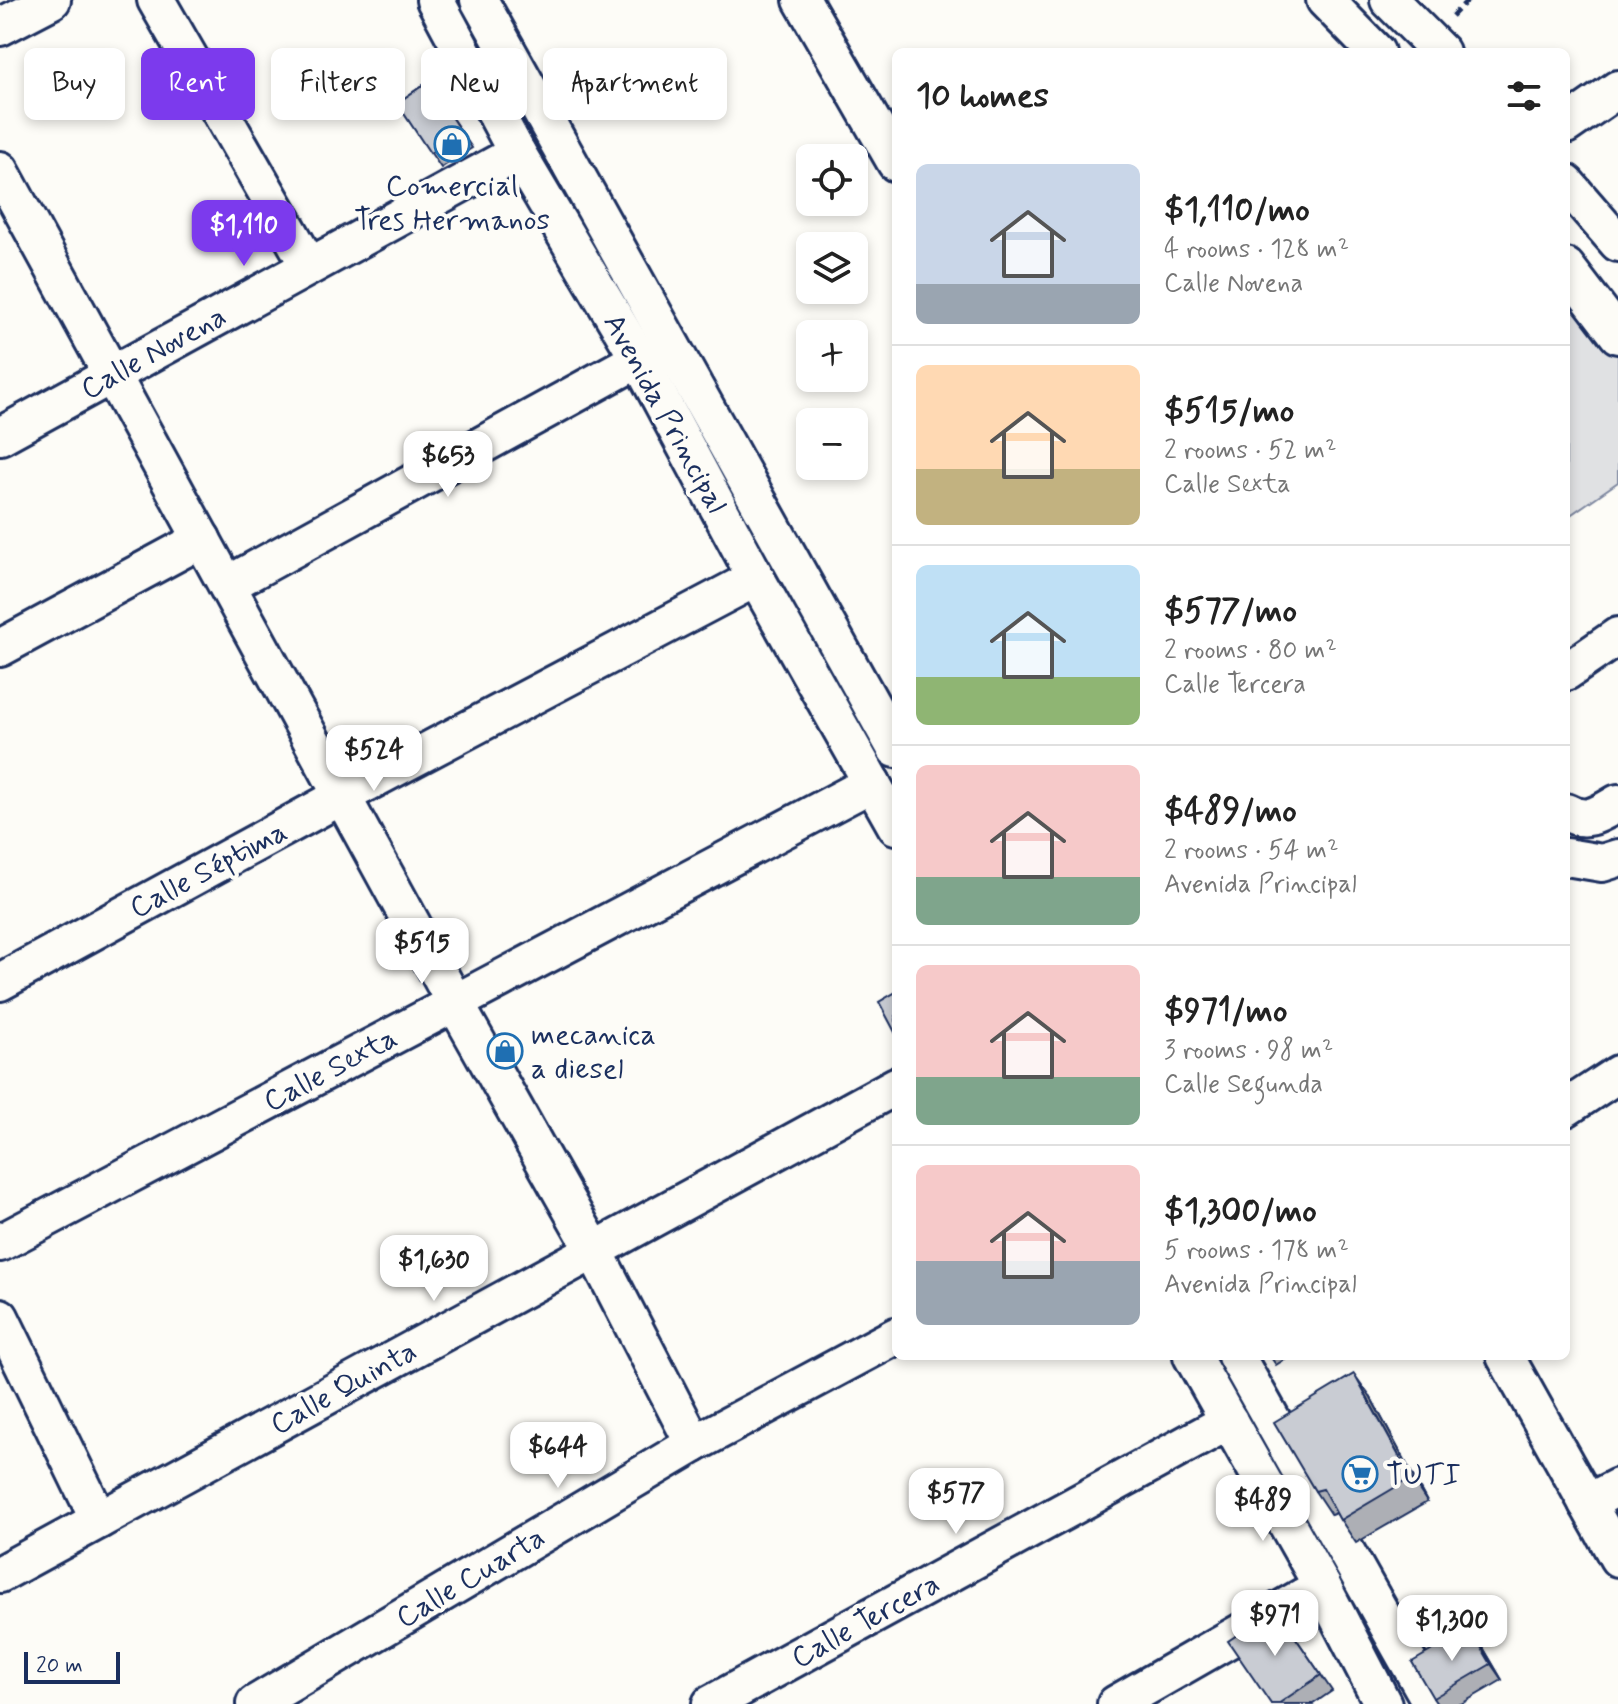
<!DOCTYPE html>
<html lang="en">
<head>
<meta charset="utf-8">
<style>
	body { margin:0; font-family:Mynerve,sans-serif; background:#f2f2f2; color:#222; height:100vh; display:flex; flex-direction:column; font-size:30px; white-space:nowrap }
	* { box-sizing:border-box; margin:0 }
	p { font-size:26px; color:#767676 }
	.icon { flex:none; width:44px; height:44px; fill:none; stroke:currentColor; stroke-width:2; stroke-linecap:round; stroke-linejoin:round }
	.map { position:relative; flex:1; overflow:hidden }
	.details { position:absolute; left:892px; top:48px; width:678px; height:1312px; display:flex; flex-direction:column; background:#fff; border-radius:12px; box-shadow:0 4px 12px #0003 }
	.details>* { flex:none }
	.guide { position:absolute; left:24px; top:48px; width:748px; height:72px; display:flex; gap:16px }
	.buttons { position:absolute; left:796px; top:144px; display:grid; gap:16px }
	.buttons a { display:grid; place-items:center; width:72px; height:72px; border-radius:12px; background:#fff; box-shadow:0 4px 12px #0003; font-size:40px }
	.scale { position:absolute; left:24px; bottom:20px; width:96px; box-sizing:border-box; padding-left:8px; border:4px solid #1b2f5e; border-top:0; font-size:22px; line-height:28px; white-space:nowrap; color:#1b2f5e; -webkit-text-stroke:6px #fdfcf7; paint-order:stroke }
	.price { position:absolute; translate:-50% -68px; padding:0 18px; border-radius:16px; background:#fff; color:#222; font-size:26px; line-height:52px; filter:drop-shadow(0 2px 4px #0008) }
	.price::after { content:''; position:absolute; left:50%; top:48px; width:24px; height:18px; margin-left:-12px; background:inherit; clip-path:polygon(0 0,100% 0,50% 100%) }
	.price.on { background:#7c3aed; color:#fff }
	ul { padding:0; list-style:none }
	li { display:flex; align-items:center; gap:24px; height:200px; padding:0 24px }
	li+li { border-top:2px solid #e0e0e0 }
	li span { display:grid; place-items:center; flex:none; width:224px; height:160px; border-radius:12px; color:#555 }
	li>.icon { margin-inline-start:auto }
	span .icon { width:96px; height:96px; fill:#fffc; stroke-width:1 }
	li b { font-size:34px }
	h2 { display:flex; justify-content:space-between; align-items:center; height:96px; padding:0 24px; font-size:34px }
	.pill { padding:0 28px; border-radius:12px; background:#fff; box-shadow:0 4px 12px #0003; font-size:28px; line-height:72px }
	.pill.on { background:#7c3aed; color:#fff }
	.map>svg:first-child { display:block }
	.green { fill:#e0e1e3; stroke:#7e88a0; stroke-width:2 }
	.lines { fill:none; stroke-linecap:round; stroke-linejoin:round }
	.minor-casing { stroke:#1b2f5e; stroke-width:42 }
	.path { stroke:#1b2f5e; stroke-width:5; stroke-dasharray:8 6; stroke-linecap:butt }
	.minor { stroke:#fdfcf7; stroke-width:36 }
	.wall { fill:#adafb5; stroke:#1b2f5e; stroke-width:2 }
	.shaded-wall { fill:#8d8f94; stroke:#1b2f5e; stroke-width:2 }
	.building { fill:#c9ccd3; stroke:#1b2f5e; stroke-width:2 }
	.labels { text-anchor:middle; stroke-width:8; stroke-linejoin:round; paint-order:stroke }
	.poi-label { font-size:30px; fill:#1b2f5e; stroke:#fdfcf7; text-anchor:start }
	.street-label { font-size:30px; fill:#1b2f5e; stroke:#fdfcf7 }
</style>
</head>
<body>
<div class="map">
<svg width="1618" height="1704" viewBox="0 0 1618 1704">
	<rect width="100%" height="100%" fill="#fdfcf7"/>
	<filter id="ink" filterUnits="userSpaceOnUse"><feTurbulence type="fractalNoise" baseFrequency=".0125" numOctaves="2"/><feDisplacementMap in="SourceGraphic" scale="16" xChannelSelector="R" yChannelSelector="G"/><feConvolveMatrix kernelMatrix="1 2 1 2 8 2 1 2 1" color-interpolation-filters="sRGB"/></filter>
	<g filter="url(#ink)">
		<!-- green -->
		<path class="green" d="M 1566,254 L 1618,329 L 1618,482 L 1566,518 Z"/>
		<g class="lines">
			<defs>
				<g id="minor">
					<path d="M 156,0 L 309,266"/>
					<path d="M 435,0 L 517,153 L 639,359 L 756,578 L 896,826"/>
					<path d="M 479,0 L 896,749"/>
					<path d="M 802,0 L 896,163"/>
					<path d="M 1325,0 L 1376,52"/>
					<path d="M 1389,0 L 1441,52"/>
					<path d="M 0,27 L 52,0"/>
					<path d="M 1566,125 L 1618,89"/>
					<path d="M 0,170 L 455,1003 L 594,1250 L 694,1444"/>
					<path d="M 1566,183 L 1618,243"/>
					<path d="M 1566,267 L 1618,335"/>
					<path d="M 0,436 L 517,153"/>
					<path d="M 227,585 L 639,359"/>
					<path d="M 0,648 L 202,539"/>
					<path d="M 1566,672 L 1618,636"/>
					<path d="M 1566,812 C 1587,824 1599,814 1618,803"/>
					<path d="M 1566,857 L 1602,863 L 1618,858"/>
					<path d="M 0,982 L 342,796 L 756,578"/>
					<path d="M 1566,1108 L 1618,1074"/>
					<path d="M 0,1243 L 872,783"/>
					<path d="M 0,1317 L 99,1520"/>
					<path d="M 1192,1356 L 1322,1586 L 1383,1704"/>
					<path d="M 1236,1356 L 1432,1704"/>
					<path d="M 1505,1356 L 1618,1558"/>
					<path d="M 1587,1503 L 1618,1487"/>
					<path d="M 0,1574 L 896,1086"/>
					<path d="M 255,1704 L 694,1444 L 896,1336"/>
					<path d="M 711,1704 L 1229,1421"/>
					<path d="M 1116,1704 L 1322,1586"/>
				</g>
			</defs>
			<!-- minor casing -->
			<use href="#minor" class="minor-casing"/>
			<!-- path -->
			<path class="path" d="M 1452,16 L 1468,0"/>
			<!-- minor -->
			<use href="#minor" class="minor"/>
		</g>
		<!-- wall -->
		<g class="wall">
			<path d="M 428,82 L 472,148 L 441,168 L 397,103 Z"/>
			<path d="M 1270,1356 L 1290,1356 L 1276,1365 Z"/>
			<path d="M 1371,1398 L 1427,1502 L 1356,1543 L 1336,1513 L 1331,1515 L 1315,1491 Z"/>
			<path d="M 1276,1609 L 1332,1691 L 1313,1704 L 1271,1704 Z"/>
			<path d="M 1470,1628 L 1481,1644 L 1502,1680 L 1461,1704 L 1437,1704 L 1433,1698 Z"/>
		</g>
		<!-- shaded-wall -->
		<g class="shaded-wall">
			<path d="M 1354,1374 L 1371,1398 L 1427,1502 L 1411,1478 Z"/>
			<path d="M 1470,1628 L 1481,1644 L 1502,1680 L 1491,1664 Z"/>
		</g>
		<!-- building -->
		<g class="building">
			<path d="M 428,82 L 461,132 L 430,153 L 397,103 Z"/>
			<path d="M 896,992 L 896,1034 L 879,1002 Z"/>
			<path d="M 1354,1374 L 1411,1478 L 1340,1520 L 1323,1489 L 1315,1491 L 1274,1422 Z"/>
			<path d="M 1276,1609 L 1321,1675 L 1278,1704 L 1271,1704 L 1228,1641 Z"/>
			<path d="M 1470,1628 L 1491,1664 L 1433,1698 L 1412,1662 Z"/>
		</g>
	</g>
	<!-- icons -->
	<defs>
		<symbol id="shop-ring" viewBox="-11 -11 22 22"><circle r="9.5" fill="#fdfcf7" stroke="#1f6fb2" stroke-width="1.5"/><path d="M-5-2.5h2.3a2.7 3.5 0 0 1 5.4 0H5L5.5 6h-11ZM-1.5-2.5h3a1.5 2.3 0 0 0-3 0Z" fill="#1f6fb2"/></symbol>
		<symbol id="supermarket-ring" viewBox="-11 -11 22 22"><circle r="9.5" fill="#fdfcf7" stroke="#1f6fb2" stroke-width="1.5"/><path d="M-6-5.5h2.5l.6 2H6L4.5 2H-2.5L-4.4-4H-6ZM-1.5 3.2a1.3 1.3 0 1 0 .1 0ZM3 3.2a1.3 1.3 0 1 0 .1 0Z" fill="#1f6fb2"/></symbol>
	</defs>
	<g fill-rule="evenodd">
		<use href="#shop-ring" x="432" y="124" width="40" height="40"/>
		<use href="#shop-ring" x="485" y="1031" width="40" height="40"/>
		<use href="#supermarket-ring" x="1340" y="1454" width="40" height="40"/>
	</g>
	<g class="labels">
		<!-- poi labels -->
		<g class="poi-label">
			<text x="452" y="195" text-anchor="middle">Comercial<tspan x="452" dy="34">Tres Hermanos</tspan></text>
			<text x="531" y="1044">mecanica<tspan x="531" dy="34">a diesel</tspan></text>
			<text x="1386" y="1484">TUTI</text>
		</g>
		<!-- street labels -->
		<g class="street-label">
			<text transform="translate(153 352) rotate(-29)" y="10">Calle Novena</text>
			<text transform="translate(666 413) rotate(61)" y="10">Avenida Principal</text>
			<text transform="translate(208 869) rotate(-28)" y="10">Calle Séptima</text>
			<text transform="translate(330 1069) rotate(-28)" y="10">Calle Sexta</text>
			<text transform="translate(343 1387) rotate(-29)" y="10">Calle Quinta</text>
			<text transform="translate(470 1577) rotate(-31)" y="10">Calle Cuarta</text>
			<text transform="translate(865 1620) rotate(-29)" y="10">Calle Tercera</text>
		</g>
	</g>
</svg>
<div class="buttons">
<a><svg class="icon" aria-label="locate" viewBox="0 0 24 24"><circle cx="12" cy="12" r="6"/><path d="M12 2v4M12 18v4M2 12h4M18 12h4"/></svg></a>
<a><svg class="icon" aria-label="layers" viewBox="0 0 24 24"><path d="M12 4l9 5-9 5-9-5zM3 14l9 5 9-5"/></svg></a>
<a>+</a>
<a>−</a>
</div>
<div class="scale">20 m</div>
<b class="price on" style="left:244px;top:268px">$1,110</b>
<b class="price" style="left:448px;top:499px">$653</b>
<b class="price" style="left:374px;top:793px">$524</b>
<b class="price" style="left:422px;top:986px">$515</b>
<b class="price" style="left:434px;top:1303px">$1,630</b>
<b class="price" style="left:558px;top:1490px">$644</b>
<b class="price" style="left:956px;top:1536px">$577</b>
<b class="price" style="left:1263px;top:1543px">$489</b>
<b class="price" style="left:1275px;top:1658px">$971</b>
<b class="price" style="left:1452px;top:1663px">$1,300</b>
<div class="guide">
<a class="pill">Buy</a>
<a class="pill on">Rent</a>
<a class="pill">Filters</a>
<a class="pill">New</a>
<a class="pill">Apartment</a>
</div>
<section class="details">
<h2>10 homes<svg class="icon" aria-label="filters" viewBox="0 0 24 24"><path d="M4 7h16M4 17h16"/><circle cx="9" cy="7" r="2"/><circle cx="15" cy="17" r="2"/></svg></h2>
<ul>
<li><span style="background:linear-gradient(#c9d6e8 75%,#9aa5b1 0)"><svg class="icon" aria-label="home" viewBox="0 0 24 24"><path d="M3 11l9-7 9 7M6 9v11h12V9"/></svg></span><div><b>$1,110/mo</b><p>4 rooms · 128 m²</p><p>Calle Novena</p></div></li>
<li><span style="background:linear-gradient(#ffd9b3 65%,#c2b280 0)"><svg class="icon" aria-label="home" viewBox="0 0 24 24"><path d="M3 11l9-7 9 7M6 9v11h12V9"/></svg></span><div><b>$515/mo</b><p>2 rooms · 52 m²</p><p>Calle Sexta</p></div></li>
<li><span style="background:linear-gradient(#bfe0f5 70%,#8fb573 0)"><svg class="icon" aria-label="home" viewBox="0 0 24 24"><path d="M3 11l9-7 9 7M6 9v11h12V9"/></svg></span><div><b>$577/mo</b><p>2 rooms · 80 m²</p><p>Calle Tercera</p></div></li>
<li><span style="background:linear-gradient(#f6c9c9 70%,#7fa58c 0)"><svg class="icon" aria-label="home" viewBox="0 0 24 24"><path d="M3 11l9-7 9 7M6 9v11h12V9"/></svg></span><div><b>$489/mo</b><p>2 rooms · 54 m²</p><p>Avenida Principal</p></div></li>
<li><span style="background:linear-gradient(#f6c9c9 70%,#7fa58c 0)"><svg class="icon" aria-label="home" viewBox="0 0 24 24"><path d="M3 11l9-7 9 7M6 9v11h12V9"/></svg></span><div><b>$971/mo</b><p>3 rooms · 98 m²</p><p>Calle Segunda</p></div></li>
<li><span style="background:linear-gradient(#f6c9c9 60%,#9aa5b1 0)"><svg class="icon" aria-label="home" viewBox="0 0 24 24"><path d="M3 11l9-7 9 7M6 9v11h12V9"/></svg></span><div><b>$1,300/mo</b><p>5 rooms · 178 m²</p><p>Avenida Principal</p></div></li>
</ul>
</section>
</div>
</body>
</html>
